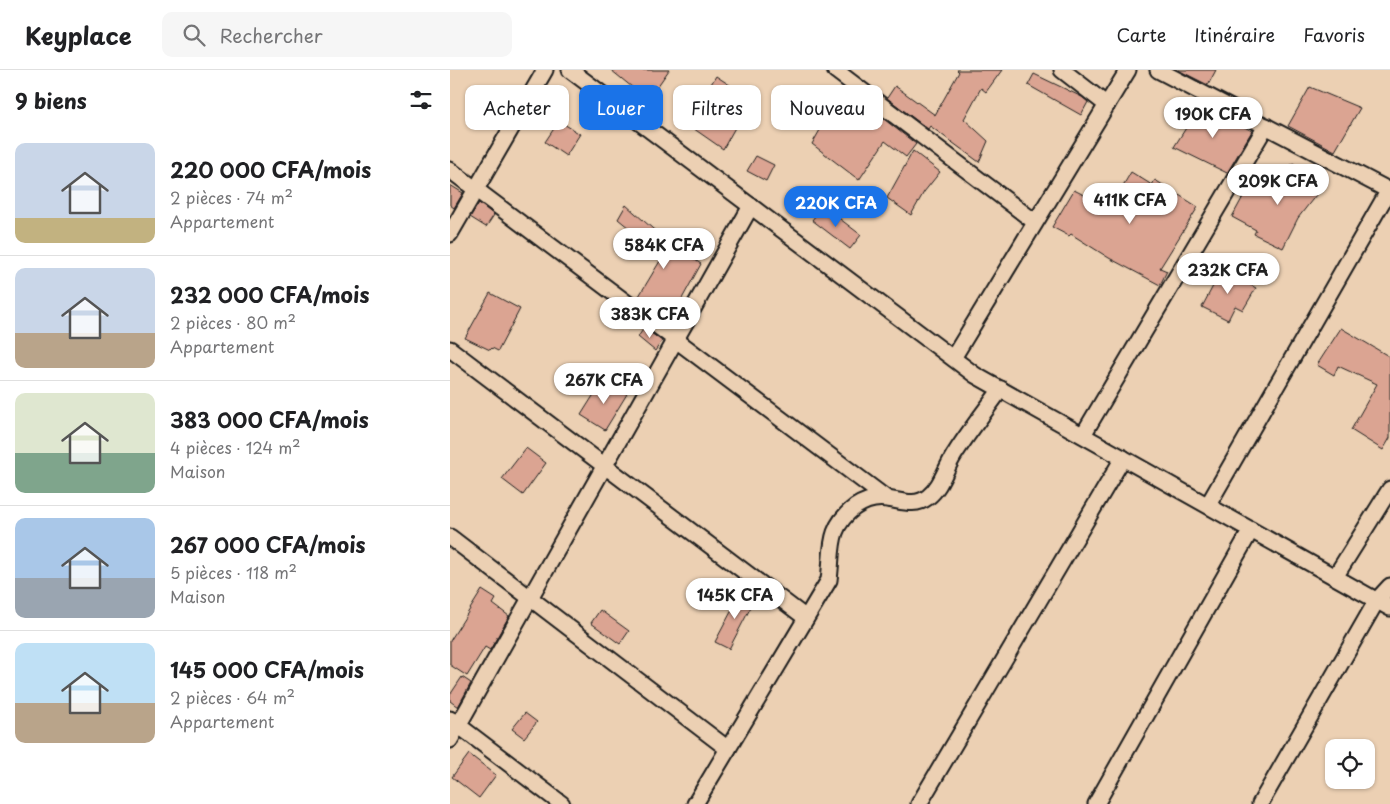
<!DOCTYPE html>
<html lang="fr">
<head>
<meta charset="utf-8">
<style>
	body { margin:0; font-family:"Playpen Sans",sans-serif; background:#f6f6f6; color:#202124; height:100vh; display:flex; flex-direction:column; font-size:19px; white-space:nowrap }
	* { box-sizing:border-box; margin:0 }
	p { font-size:16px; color:#757577 }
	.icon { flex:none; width:28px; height:28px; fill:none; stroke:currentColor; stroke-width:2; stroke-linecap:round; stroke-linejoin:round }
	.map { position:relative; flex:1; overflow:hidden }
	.side { display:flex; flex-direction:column; background:#fff; width:450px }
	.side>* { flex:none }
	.guide { position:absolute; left:15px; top:15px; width:475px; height:45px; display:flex; gap:10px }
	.controls { position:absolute; left:875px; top:669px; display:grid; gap:10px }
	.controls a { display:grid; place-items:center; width:50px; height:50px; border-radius:10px; background:#fff; box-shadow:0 1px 4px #0004; font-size:25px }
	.price { position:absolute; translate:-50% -42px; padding:0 11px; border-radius:18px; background:#fff; color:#222; font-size:16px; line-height:32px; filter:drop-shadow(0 1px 2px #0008) }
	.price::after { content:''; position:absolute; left:50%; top:30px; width:15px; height:11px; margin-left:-8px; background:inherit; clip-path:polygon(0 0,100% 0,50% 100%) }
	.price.active { background:#1a73e8; color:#fff }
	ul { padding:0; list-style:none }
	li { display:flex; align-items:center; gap:15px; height:125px; padding:0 15px }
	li+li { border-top:1px solid #e0e0e0 }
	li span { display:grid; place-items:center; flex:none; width:140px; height:100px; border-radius:10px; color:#555 }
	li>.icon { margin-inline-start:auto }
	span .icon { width:60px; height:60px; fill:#fffc; stroke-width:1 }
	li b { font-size:21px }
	h2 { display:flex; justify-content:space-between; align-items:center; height:60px; padding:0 15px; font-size:21px }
	.pill { padding:0 18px; border-radius:10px; background:#fff; box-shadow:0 1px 4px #0004; font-size:18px; line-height:45px }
	.pill.active { background:#1a73e8; color:#fff }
	header { display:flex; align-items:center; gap:30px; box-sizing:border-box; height:70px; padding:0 25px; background:#fff; border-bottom:1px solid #e0e0e0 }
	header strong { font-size:24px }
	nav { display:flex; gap:28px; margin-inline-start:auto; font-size:18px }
	.search { width:350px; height:45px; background:#f6f6f6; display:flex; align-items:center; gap:12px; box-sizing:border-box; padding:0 18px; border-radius:10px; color:#757577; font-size:19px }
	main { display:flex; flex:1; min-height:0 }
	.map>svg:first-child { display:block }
	.building { fill:#dba492; stroke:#1c1c1c }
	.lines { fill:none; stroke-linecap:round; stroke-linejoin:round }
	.minor-casing { stroke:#1c1c1c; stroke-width:19 }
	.minor { stroke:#ecd0b3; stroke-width:15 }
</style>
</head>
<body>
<header>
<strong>Keyplace</strong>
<div class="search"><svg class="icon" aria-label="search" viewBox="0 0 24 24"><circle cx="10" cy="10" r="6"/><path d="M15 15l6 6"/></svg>Rechercher</div>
<nav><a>Carte</a><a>Itinéraire</a><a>Favoris</a></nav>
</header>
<main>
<section class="side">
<h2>9 biens<svg class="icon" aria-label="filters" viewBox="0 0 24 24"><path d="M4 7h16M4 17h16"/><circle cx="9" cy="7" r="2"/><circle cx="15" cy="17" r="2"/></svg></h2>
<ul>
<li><span style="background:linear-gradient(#c9d6e8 75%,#c2b280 0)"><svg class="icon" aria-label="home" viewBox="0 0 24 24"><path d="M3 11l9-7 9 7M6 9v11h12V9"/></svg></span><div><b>220 000 CFA/mois</b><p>2 pièces · 74 m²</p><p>Appartement</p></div></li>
<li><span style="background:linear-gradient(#c9d6e8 65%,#b9a48a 0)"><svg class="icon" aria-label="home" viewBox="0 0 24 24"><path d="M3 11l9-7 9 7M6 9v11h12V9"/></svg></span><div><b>232 000 CFA/mois</b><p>2 pièces · 80 m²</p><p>Appartement</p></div></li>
<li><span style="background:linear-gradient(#dfe7d0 60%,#7fa58c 0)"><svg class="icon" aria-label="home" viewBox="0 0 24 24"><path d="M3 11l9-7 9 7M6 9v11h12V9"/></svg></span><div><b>383 000 CFA/mois</b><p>4 pièces · 124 m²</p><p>Maison</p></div></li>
<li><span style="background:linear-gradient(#a9c7e8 60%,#9aa5b1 0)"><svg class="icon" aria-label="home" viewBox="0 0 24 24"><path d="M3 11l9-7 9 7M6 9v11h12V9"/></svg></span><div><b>267 000 CFA/mois</b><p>5 pièces · 118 m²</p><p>Maison</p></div></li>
<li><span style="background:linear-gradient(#bfe0f5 60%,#b9a48a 0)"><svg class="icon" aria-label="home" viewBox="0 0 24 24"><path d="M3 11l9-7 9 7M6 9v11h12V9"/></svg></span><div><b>145 000 CFA/mois</b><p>2 pièces · 64 m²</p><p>Appartement</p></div></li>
</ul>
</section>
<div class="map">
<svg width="940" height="734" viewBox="0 0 940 734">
	<rect width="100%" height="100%" fill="#ecd0b3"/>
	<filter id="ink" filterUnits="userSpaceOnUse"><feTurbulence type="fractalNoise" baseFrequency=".02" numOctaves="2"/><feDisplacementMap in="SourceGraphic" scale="10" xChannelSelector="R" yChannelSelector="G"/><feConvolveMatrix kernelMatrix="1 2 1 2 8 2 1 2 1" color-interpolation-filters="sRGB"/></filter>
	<g filter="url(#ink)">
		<!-- building -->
		<g class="building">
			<path d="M 161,0 L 219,0 L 198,30 Z"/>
			<path d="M 507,0 L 552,0 L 536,22 L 531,18 L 514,49 L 538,71 L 529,92 L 480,56 L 478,59 L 437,28 L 445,16 L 485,45 L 509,2 Z"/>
			<path d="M 728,0 L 766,0 L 758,15 Z"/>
			<path d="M 584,4 L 632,27 L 638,32 L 631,45 L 578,15 Z"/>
			<path d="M 266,6 L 301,29 L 273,79 L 237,54 Z"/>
			<path d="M 860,17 L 910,38 L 885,81 L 838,56 Z"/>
			<path d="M 388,22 L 424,46 L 426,43 L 466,74 L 456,87 L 435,71 L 409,110 L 362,74 L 374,53 L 348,31 L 353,24 L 378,39 Z"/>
			<path d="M 751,34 L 802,61 L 777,103 L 724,77 Z"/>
			<path d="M 109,51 L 130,64 L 116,86 L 95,72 Z"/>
			<path d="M 463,81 L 490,102 L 474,122 L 461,145 L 437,128 Z"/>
			<path d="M 306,86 L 324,95 L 316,111 L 297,101 Z"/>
			<path d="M 843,93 L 873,116 L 848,148 L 833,178 L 804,164 L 806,160 L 782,147 L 801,112 L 820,123 Z"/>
			<path d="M 681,102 L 702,115 L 705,110 L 748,137 L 710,198 L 717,201 L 710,215 L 659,188 L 621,164 L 619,166 L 602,157 L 624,120 L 660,138 Z"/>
			<path d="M 0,115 L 13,123 L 4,138 L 0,135 Z"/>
			<path d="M 29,133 L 44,145 L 36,157 L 20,147 Z"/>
			<path d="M 176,135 L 220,174 L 220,173 L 251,194 L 228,236 L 232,239 L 223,256 L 206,243 L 209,239 L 189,226 L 213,186 L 168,149 Z"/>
			<path d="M 373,136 L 411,165 L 400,179 L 362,150 Z"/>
			<path d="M 772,199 L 806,218 L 793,240 L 785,236 L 778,250 L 752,237 Z"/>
			<path d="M 40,223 L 70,239 L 48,281 L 42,278 L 40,280 L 15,268 Z"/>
			<path d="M 194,258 L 212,271 L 205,281 L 188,267 Z"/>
			<path d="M 891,258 L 940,287 L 940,368 L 933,380 L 901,360 L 927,314 L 888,296 L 884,305 L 867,295 Z"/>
			<path d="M 153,310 L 177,324 L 155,360 L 131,345 Z"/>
			<path d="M 76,378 L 96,393 L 73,425 L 52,409 Z"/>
			<path d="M 32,520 L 46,529 L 43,534 L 59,546 L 40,580 L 35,577 L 17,606 L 0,595 L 0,571 Z"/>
			<path d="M 292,521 L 305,529 L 279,579 L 265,572 Z"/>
			<path d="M 150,540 L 179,561 L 170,574 L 141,553 Z"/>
			<path d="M 12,607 L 21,613 L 8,637 L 0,631 L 0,625 Z"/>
			<path d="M 75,643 L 87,652 L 74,668 L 62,659 Z"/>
			<path d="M 19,684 L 46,705 L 29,728 L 2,707 Z"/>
		</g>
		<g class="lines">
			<defs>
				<g id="minor">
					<path d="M 120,0 L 525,305 L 940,538"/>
					<path d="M 385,0 L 585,152"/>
					<path d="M 612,0 L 657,35"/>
					<path d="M 708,0 L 940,121"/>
					<path d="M 0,100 L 436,428"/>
					<path d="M 0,164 L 95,0"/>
					<path d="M 0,279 L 356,548"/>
					<path d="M 503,288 L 678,0"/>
					<path d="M 633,365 L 816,56"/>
					<path d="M 758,435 L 939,120"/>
					<path d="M 0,467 L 278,679"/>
					<path d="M 885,507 L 940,419"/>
					<path d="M 0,649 L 112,734"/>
					<path d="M 0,670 L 301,136"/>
					<path d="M 245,734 L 379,510 C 383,479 377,458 405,437 C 414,431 426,427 437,429 C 452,431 465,437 478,427 C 492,416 496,396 506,382 C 520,360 536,340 551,319"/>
					<path d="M 469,734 L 673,388"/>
					<path d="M 646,734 L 801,460"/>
					<path d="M 810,734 L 927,530 L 940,516"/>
				</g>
			</defs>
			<!-- minor casing -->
			<use href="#minor" class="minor-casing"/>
			<!-- minor -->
			<use href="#minor" class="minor"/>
		</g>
	</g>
</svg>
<div class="controls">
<a><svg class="icon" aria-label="locate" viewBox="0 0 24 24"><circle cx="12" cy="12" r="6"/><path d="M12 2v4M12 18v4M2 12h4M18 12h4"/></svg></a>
</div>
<b class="price" style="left:763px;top:69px">190K CFA</b>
<b class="price" style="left:828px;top:136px">209K CFA</b>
<b class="price" style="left:680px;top:155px">411K CFA</b>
<b class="price active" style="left:386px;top:158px">220K CFA</b>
<b class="price" style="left:214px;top:200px">584K CFA</b>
<b class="price" style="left:778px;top:225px">232K CFA</b>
<b class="price" style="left:200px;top:269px">383K CFA</b>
<b class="price" style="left:154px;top:335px">267K CFA</b>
<b class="price" style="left:285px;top:550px">145K CFA</b>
<div class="guide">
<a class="pill">Acheter</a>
<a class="pill active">Louer</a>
<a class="pill">Filtres</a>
<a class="pill">Nouveau</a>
</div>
</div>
</main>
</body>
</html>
